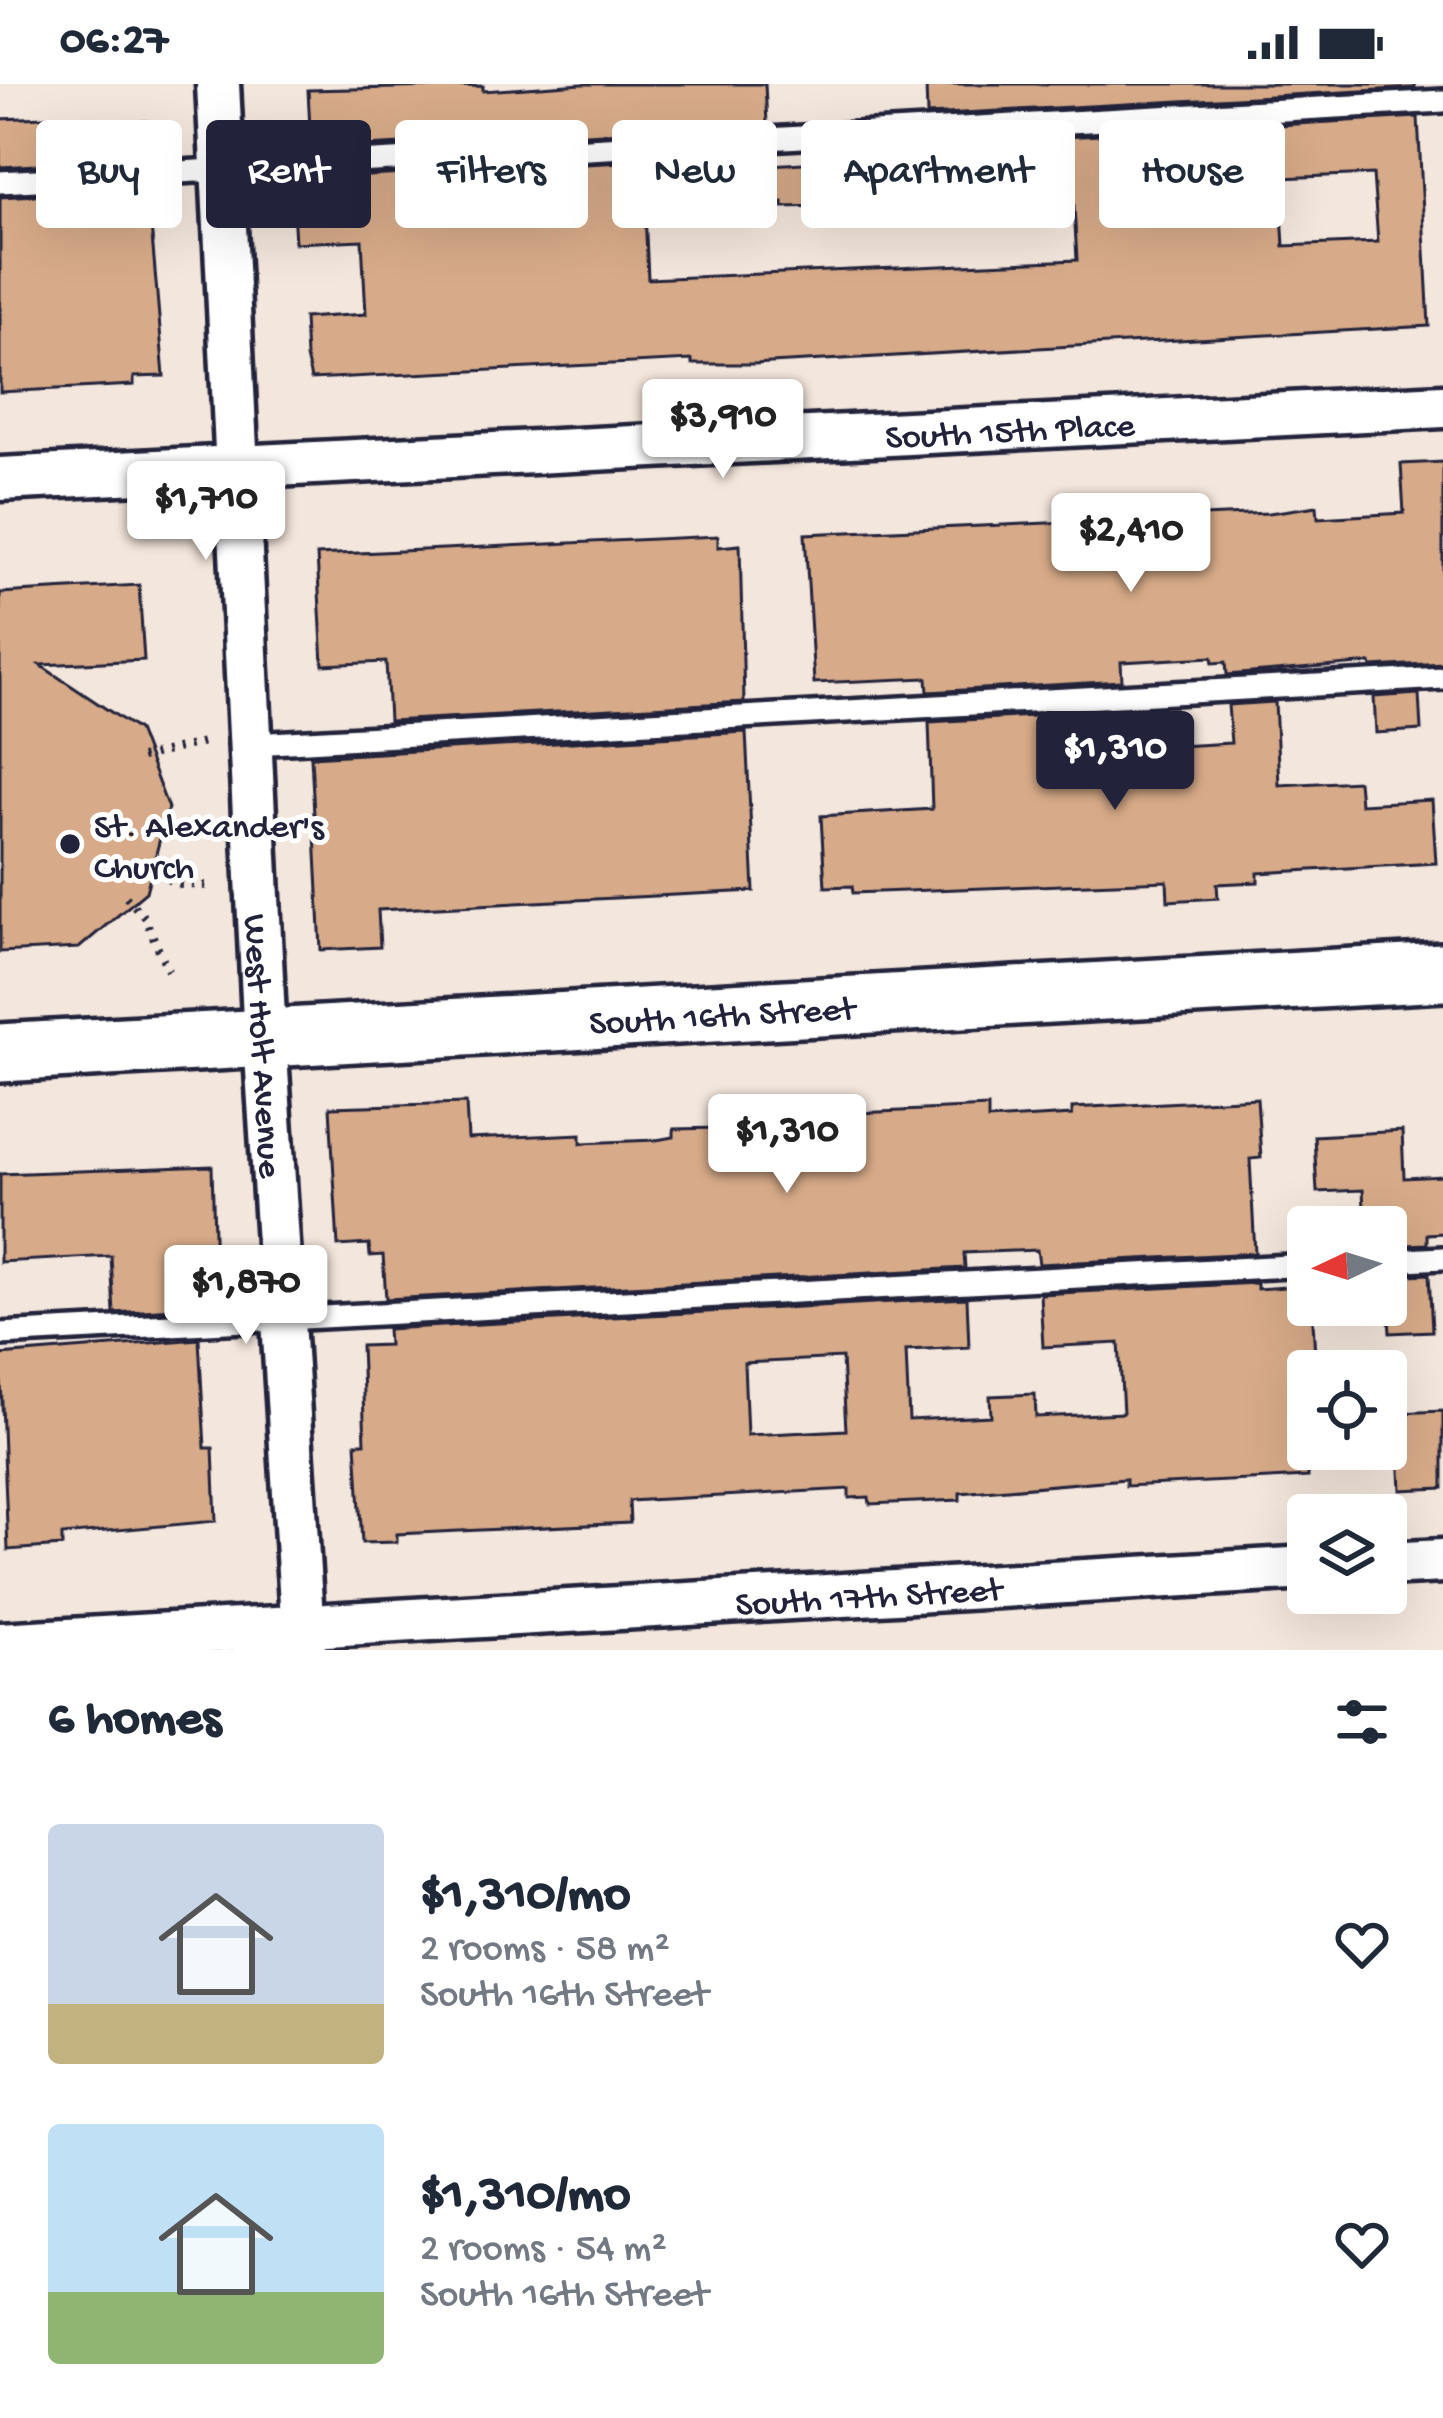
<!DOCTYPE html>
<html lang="en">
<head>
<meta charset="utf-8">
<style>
	body { margin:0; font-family:"Gochi Hand",sans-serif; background:#f2f2f3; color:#1f2937; height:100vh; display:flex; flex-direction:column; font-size:45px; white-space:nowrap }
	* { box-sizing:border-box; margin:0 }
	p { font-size:39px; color:#747a83 }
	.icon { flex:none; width:66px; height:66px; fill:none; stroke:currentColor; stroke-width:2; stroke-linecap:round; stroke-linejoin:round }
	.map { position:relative; height:1566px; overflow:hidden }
	.sheet { display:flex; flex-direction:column; background:#fff; flex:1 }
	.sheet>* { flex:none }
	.top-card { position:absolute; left:36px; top:36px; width:1371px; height:108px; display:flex; gap:24px }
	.needle { width:78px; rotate:266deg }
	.controls { position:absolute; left:1287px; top:1122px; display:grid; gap:24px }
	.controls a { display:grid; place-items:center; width:120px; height:120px; border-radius:12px; background:#fff; box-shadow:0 12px 48px #0002; font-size:60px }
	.price { position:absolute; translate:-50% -102px; padding:0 27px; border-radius:12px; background:#fff; color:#222; font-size:39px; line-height:78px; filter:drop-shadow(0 3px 6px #0008) }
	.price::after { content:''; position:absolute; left:50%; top:72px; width:36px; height:27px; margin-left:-18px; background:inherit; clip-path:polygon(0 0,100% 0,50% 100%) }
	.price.selected { background:#22223b; color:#fff }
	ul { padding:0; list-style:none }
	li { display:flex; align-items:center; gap:36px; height:300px; padding:0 48px }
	li span { display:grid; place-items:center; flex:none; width:336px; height:240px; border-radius:12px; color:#555 }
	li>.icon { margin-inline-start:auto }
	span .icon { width:144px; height:144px; fill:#fffc; stroke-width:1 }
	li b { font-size:51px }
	h2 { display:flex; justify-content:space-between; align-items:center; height:144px; padding:0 48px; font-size:51px }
	.tag { padding:0 42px; border-radius:12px; background:#fff; box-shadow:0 12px 48px #0002; font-size:42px; line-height:108px }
	.tag.selected { background:#22223b; color:#fff }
	.status { display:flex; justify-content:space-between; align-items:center; height:84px; padding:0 60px; background:#fff; direction:ltr }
	.status svg { height:33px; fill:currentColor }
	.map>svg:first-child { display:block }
	.building { fill:#d7ab89; stroke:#22223b; stroke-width:3; fill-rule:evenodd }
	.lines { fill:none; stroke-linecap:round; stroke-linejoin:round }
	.lane-casing { stroke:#22223b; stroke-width:30 }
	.street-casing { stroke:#22223b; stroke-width:51 }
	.secondary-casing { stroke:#22223b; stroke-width:66 }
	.path { stroke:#22223b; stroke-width:8; stroke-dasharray:3 9; stroke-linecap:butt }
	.lane { stroke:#fff; stroke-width:21 }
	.street { stroke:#fff; stroke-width:42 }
	.secondary { stroke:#fff; stroke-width:57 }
	.poi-dot { fill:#22223b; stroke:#fff; stroke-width:4.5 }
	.labels { text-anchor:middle; stroke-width:10; stroke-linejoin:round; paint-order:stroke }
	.street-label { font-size:36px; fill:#22223b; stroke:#fff }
	.poi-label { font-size:36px; fill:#22223b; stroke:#fff; text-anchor:start }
</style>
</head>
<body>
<div class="status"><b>06:27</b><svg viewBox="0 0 49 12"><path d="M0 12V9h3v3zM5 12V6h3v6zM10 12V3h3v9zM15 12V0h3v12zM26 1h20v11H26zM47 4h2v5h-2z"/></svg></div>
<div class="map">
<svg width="1443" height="1566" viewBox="0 0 1443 1566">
	<rect width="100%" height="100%" fill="#f3e6dc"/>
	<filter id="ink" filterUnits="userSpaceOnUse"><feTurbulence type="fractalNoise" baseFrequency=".00833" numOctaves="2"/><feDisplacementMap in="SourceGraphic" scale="24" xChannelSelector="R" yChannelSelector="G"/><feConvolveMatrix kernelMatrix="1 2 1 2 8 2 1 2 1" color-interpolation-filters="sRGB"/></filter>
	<g filter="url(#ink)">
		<!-- building -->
		<g class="building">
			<path d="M 582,0 L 765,0 L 767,40 L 311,65 L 308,6 L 483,2 L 483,7 Z"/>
			<path d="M 926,0 L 1415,0 L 1415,4 L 927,31 Z"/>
			<path d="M 66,32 L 67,42 L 145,37 L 146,75 L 0,83 L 0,35 Z"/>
			<path d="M 1418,33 L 1429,242 L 753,280 L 692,280 L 692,276 L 311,295 L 306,273 L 304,234 L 366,230 L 362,156 L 295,159 L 292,106 L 314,105 L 313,95 L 769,70 L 769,81 L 838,77 L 838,66 ZM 1373,90 L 1378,158 L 1284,162 L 1280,94 ZM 959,103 L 960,112 L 1073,105 L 1077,176 L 648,195 L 645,127 L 783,118 L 783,123 L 823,122 L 872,116 L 872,107 Z"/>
			<path d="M 148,105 L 164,292 L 134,293 L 134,301 L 0,308 L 0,113 Z"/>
			<path d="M 1443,378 L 1443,579 L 1372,583 L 1371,579 L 1227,591 L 1226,578 L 1213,579 L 1212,573 L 1121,578 L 1122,597 L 928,608 L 927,594 L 814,599 L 805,450 L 1269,429 L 1317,422 L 1318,434 L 1404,429 L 1401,380 Z"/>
			<path d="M 718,452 L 718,463 L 740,461 L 744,618 L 389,637 L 386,578 L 323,581 L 317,471 Z"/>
			<path d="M 139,501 L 144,576 L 40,581 L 138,646 L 168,724 L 146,808 L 79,864 L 0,868 L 0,509 Z"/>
			<path d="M 1419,610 L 1421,646 L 1376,649 L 1374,613 Z"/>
			<path d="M 1275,618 L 1279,701 L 1358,697 L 1360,720 L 1432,716 L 1436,779 L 1258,789 L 1258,798 L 1217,800 L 1218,814 L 1168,817 L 1167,797 L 853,809 L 852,802 L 825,803 L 821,732 L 932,725 L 929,638 L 1123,627 L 1125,665 L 1231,659 L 1228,621 Z"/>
			<path d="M 746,648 L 754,807 L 378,826 L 380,863 L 321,866 L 311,673 Z"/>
			<path d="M 1257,1014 L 1261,1074 L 1250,1075 L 1255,1169 L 1039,1180 L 1037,1166 L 964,1169 L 965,1184 L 386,1215 L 383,1171 L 370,1172 L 369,1160 L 338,1162 L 330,1023 L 466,1019 L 468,1055 L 581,1050 L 581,1059 L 656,1056 L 674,1053 L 674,1045 L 859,1041 L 858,1029 L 988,1023 L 988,1036 L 1072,1031 L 1072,1024 Z"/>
			<path d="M 1402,1047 L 1404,1094 L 1443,1092 L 1443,1149 L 1427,1150 L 1427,1160 L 1386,1162 L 1386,1143 L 1365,1143 L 1363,1106 L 1317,1108 L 1314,1052 Z"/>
			<path d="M 212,1082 L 216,1222 L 114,1229 L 111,1172 L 0,1178 L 0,1090 Z"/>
			<path d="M 1429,1190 L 1432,1247 L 1390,1249 L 1386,1192 Z"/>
			<path d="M 1257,1199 L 1257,1205 L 1299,1202 L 1300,1221 L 1312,1221 L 1316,1287 L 1308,1287 L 1308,1393 L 1126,1402 L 1126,1395 L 960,1409 L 960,1416 L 870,1420 L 869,1413 L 849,1414 L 849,1405 L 629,1417 L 630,1439 L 397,1450 L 397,1458 L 362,1459 L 356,1359 L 365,1359 L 361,1262 L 388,1261 L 387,1245 L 967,1214 L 969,1263 L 906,1266 L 909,1336 L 991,1332 L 990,1312 L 1035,1310 L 1036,1333 L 1123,1329 L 1119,1259 L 1043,1263 L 1040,1210 ZM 842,1274 L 846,1346 L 747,1351 L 744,1279 Z"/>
			<path d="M 199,1255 L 205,1364 L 213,1364 L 216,1437 L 62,1451 L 62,1462 L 8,1466 L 0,1271 Z"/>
			<path d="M 1443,1327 L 1443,1404 L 1401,1406 L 1397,1329 Z"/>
		</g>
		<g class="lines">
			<defs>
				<g id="lane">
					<path d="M 0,98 L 1443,17"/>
					<path d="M 253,660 L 1443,594"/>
					<path d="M 1386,1177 L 1443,1174"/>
					<path d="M 0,1250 L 1308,1181"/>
				</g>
				<g id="street">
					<path id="s1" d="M 218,0 L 265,955 L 304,1566"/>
					<path id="s2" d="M 0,395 L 1443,322"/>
					<path d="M 1386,1480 L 1443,1477"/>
					<path id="s3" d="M 0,1560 L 1308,1484"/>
				</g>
				<g id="secondary">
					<path id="s4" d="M 0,969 L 1443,888"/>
				</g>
			</defs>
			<!-- lane casing -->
			<use href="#lane" class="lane-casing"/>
			<!-- street casing -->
			<use href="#street" class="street-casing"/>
			<!-- secondary casing -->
			<use href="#secondary" class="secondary-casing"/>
			<!-- path -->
			<g class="path">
				<path d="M 141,674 L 204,658"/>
				<path d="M 146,786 L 181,801 L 213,802"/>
				<path d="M 126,813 L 145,834 L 168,887"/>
			</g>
			<!-- lane -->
			<use href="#lane" class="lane"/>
			<!-- street -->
			<use href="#street" class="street"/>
			<!-- secondary -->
			<use href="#secondary" class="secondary"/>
		</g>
	</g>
	<!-- markers -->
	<circle class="poi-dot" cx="70" cy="760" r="12"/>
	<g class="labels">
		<!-- street labels -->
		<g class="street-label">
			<text dy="13" stroke="none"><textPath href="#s2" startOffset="1011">South 15th Place</textPath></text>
			<text dy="13" stroke="none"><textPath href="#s4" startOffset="723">South 16th Street</textPath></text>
			<text dy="13" stroke="none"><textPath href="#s1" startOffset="963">West Holt Avenue</textPath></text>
			<text dy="13" stroke="none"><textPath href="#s3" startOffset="870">South 17th Street</textPath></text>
		</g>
		<!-- poi labels -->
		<g class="poi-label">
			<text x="94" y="752">St. Alexander's<tspan x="94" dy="41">Church</tspan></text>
		</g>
	</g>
</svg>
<div class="controls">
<a><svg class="needle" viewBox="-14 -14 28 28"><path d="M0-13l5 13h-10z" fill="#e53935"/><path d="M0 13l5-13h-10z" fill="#747a83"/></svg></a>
<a><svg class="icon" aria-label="locate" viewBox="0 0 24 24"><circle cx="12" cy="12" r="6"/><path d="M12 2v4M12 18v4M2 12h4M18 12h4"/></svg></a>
<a><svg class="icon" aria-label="layers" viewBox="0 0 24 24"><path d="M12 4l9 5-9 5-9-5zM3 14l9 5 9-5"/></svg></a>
</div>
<b class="price" style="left:723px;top:397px">$3,910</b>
<b class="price" style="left:206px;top:479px">$1,710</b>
<b class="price" style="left:1131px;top:511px">$2,410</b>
<b class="price selected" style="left:1115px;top:729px">$1,310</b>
<b class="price" style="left:787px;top:1112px">$1,310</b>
<b class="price" style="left:246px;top:1263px">$1,870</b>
<div class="top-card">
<a class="tag">Buy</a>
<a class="tag selected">Rent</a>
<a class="tag">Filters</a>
<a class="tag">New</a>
<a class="tag">Apartment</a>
<a class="tag">House</a>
</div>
</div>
<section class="sheet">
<h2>6 homes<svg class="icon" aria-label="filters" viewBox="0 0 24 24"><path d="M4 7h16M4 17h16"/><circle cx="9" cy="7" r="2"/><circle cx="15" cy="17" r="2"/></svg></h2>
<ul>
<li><span style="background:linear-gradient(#c9d6e8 75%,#c2b280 0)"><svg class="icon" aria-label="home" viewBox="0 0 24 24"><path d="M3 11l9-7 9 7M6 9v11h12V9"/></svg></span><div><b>$1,310/mo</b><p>2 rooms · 58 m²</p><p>South 16th Street</p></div><svg class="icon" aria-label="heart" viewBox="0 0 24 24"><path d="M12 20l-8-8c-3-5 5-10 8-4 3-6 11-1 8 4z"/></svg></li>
<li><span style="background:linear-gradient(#bfe0f5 70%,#8fb573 0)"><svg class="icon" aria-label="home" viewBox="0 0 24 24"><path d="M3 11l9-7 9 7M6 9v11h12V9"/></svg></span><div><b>$1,310/mo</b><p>2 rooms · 54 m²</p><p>South 16th Street</p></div><svg class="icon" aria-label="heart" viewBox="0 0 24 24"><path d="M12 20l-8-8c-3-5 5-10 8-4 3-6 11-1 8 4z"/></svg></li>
</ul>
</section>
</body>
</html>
